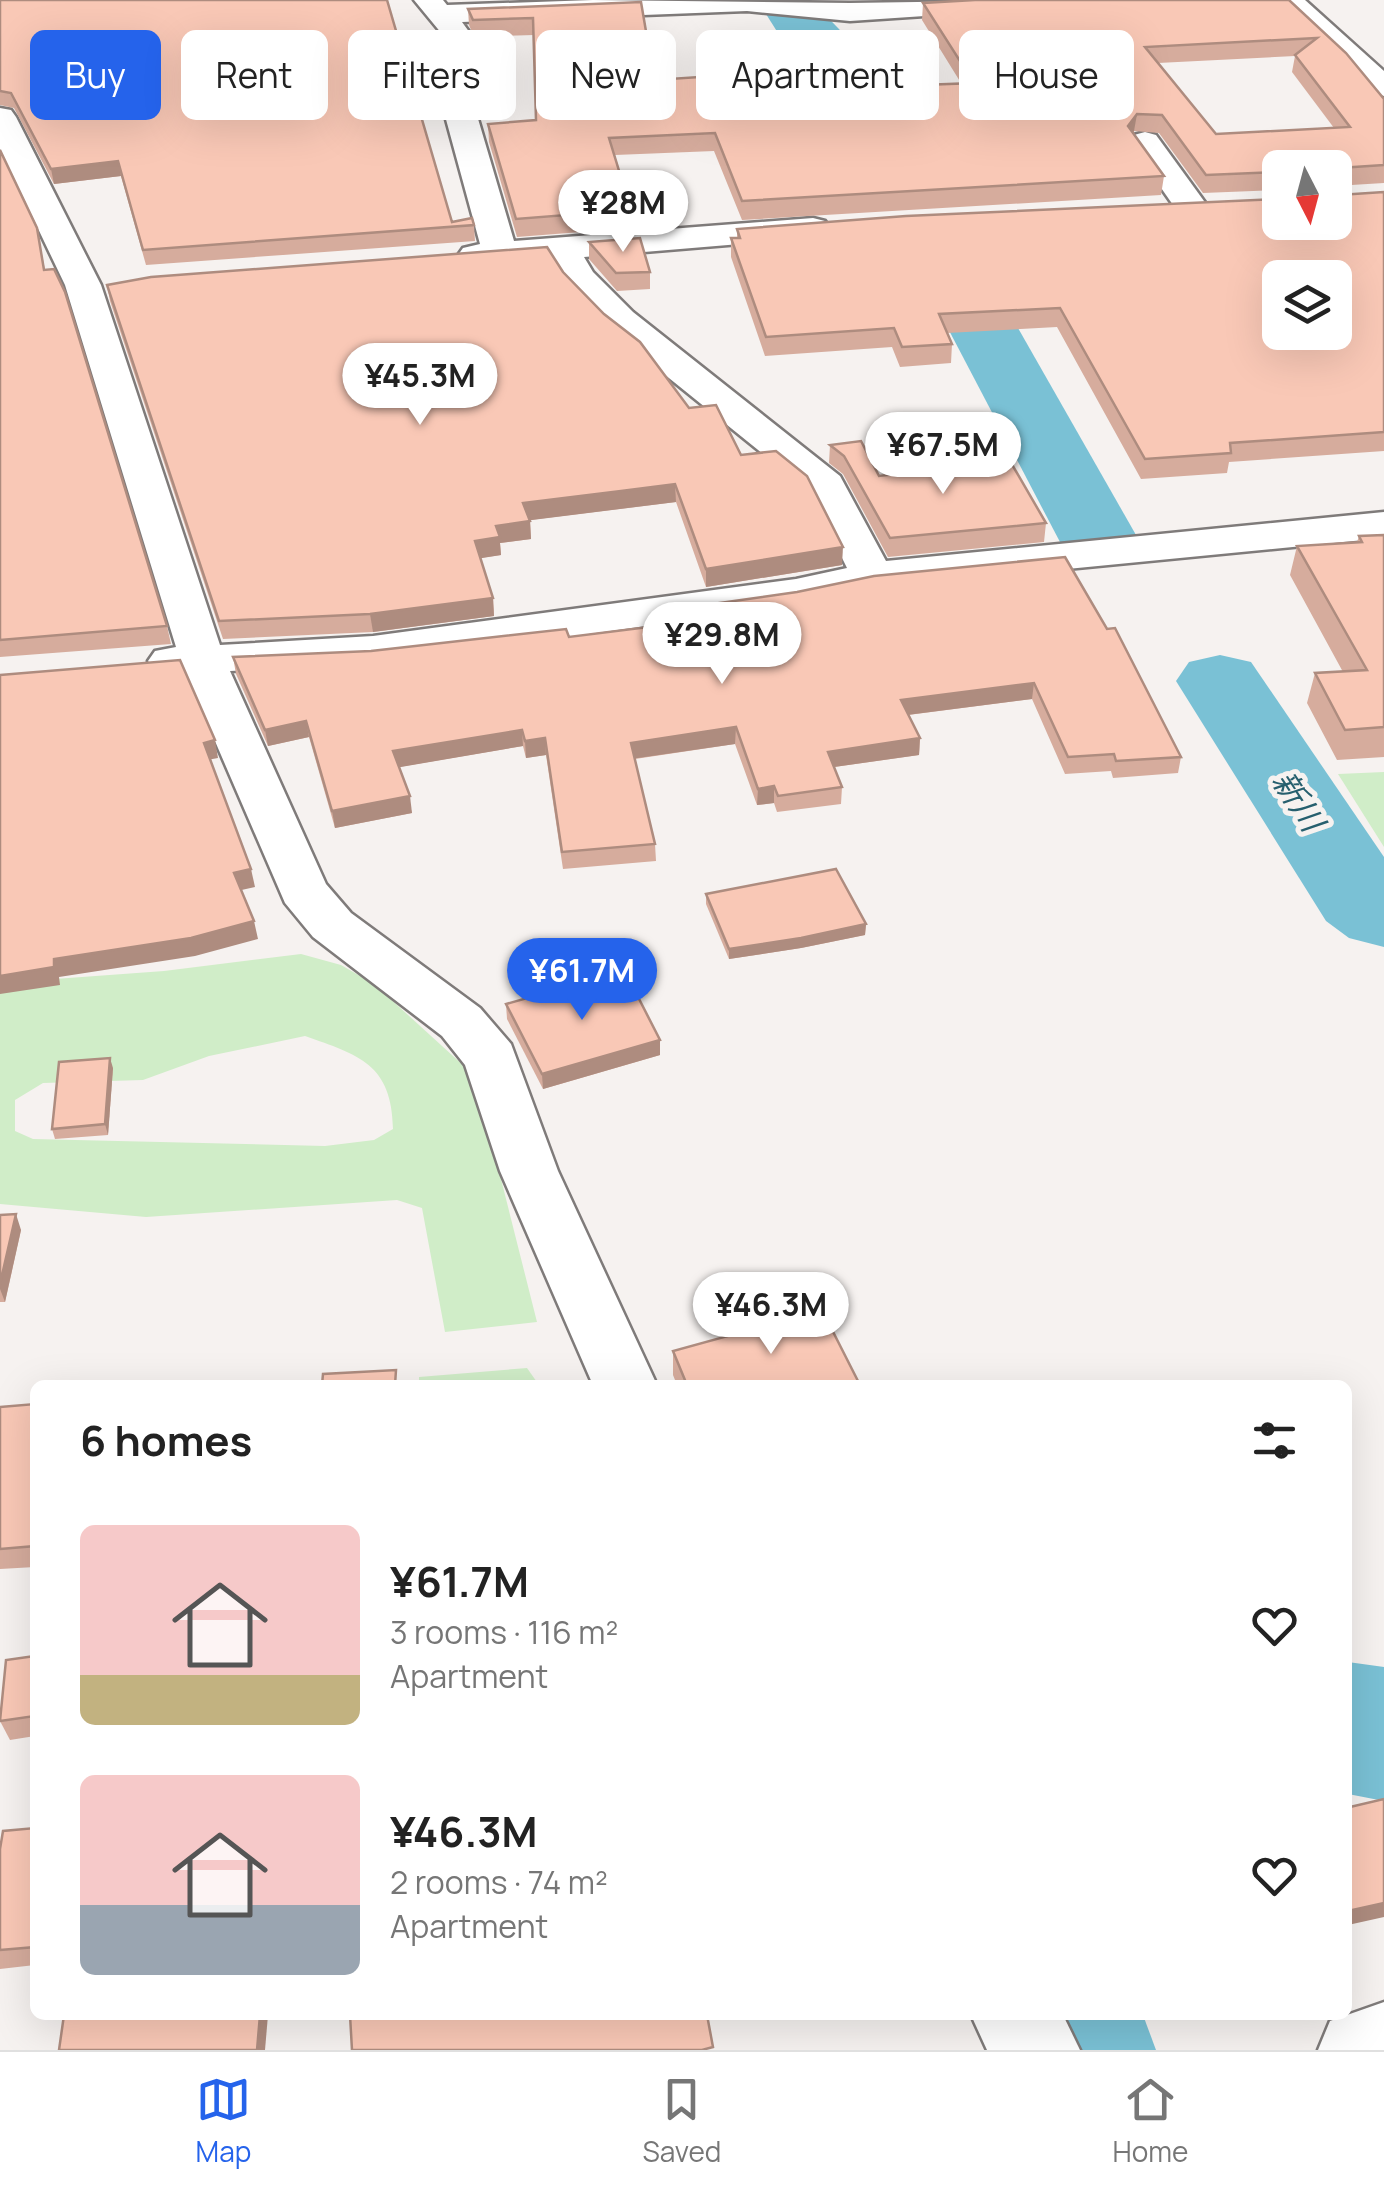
<!DOCTYPE html>
<html lang="en">
<head>
<meta charset="utf-8">
<style>
	body { margin:0; font-family:Manrope,"Noto Sans JP",sans-serif; background:#f2f2f2; color:#222; height:100vh; display:flex; flex-direction:column; font-size:38px; white-space:nowrap }
	* { box-sizing:border-box; margin:0 }
	p { font-size:32px; color:#767676 }
	.icon { flex:none; width:55px; height:55px; fill:none; stroke:currentColor; stroke-width:2; stroke-linecap:round; stroke-linejoin:round }
	.map { position:relative; flex:1; overflow:hidden }
	.details { position:absolute; left:30px; top:1380px; width:1322px; height:640px; display:flex; flex-direction:column; background:#fff; border-radius:15px; box-shadow:0 10px 40px #0002 }
	.details>* { flex:none }
	.hud { position:absolute; left:30px; top:30px; width:1325px; height:90px; display:flex; gap:20px }
	.needle { width:65px; rotate:174deg }
	.controls { position:absolute; left:1262px; top:150px; display:grid; gap:20px }
	.controls a { display:grid; place-items:center; width:90px; height:90px; border-radius:15px; background:#fff; box-shadow:0 10px 40px #0002; font-size:50px }
	.price { position:absolute; translate:-50% -85px; padding:0 22px; border-radius:35px; background:#fff; color:#222; font-size:32px; line-height:65px; filter:drop-shadow(0 2px 5px #0008) }
	.price::after { content:''; position:absolute; left:50%; top:60px; width:30px; height:22px; margin-left:-15px; background:inherit; clip-path:polygon(0 0,100% 0,50% 100%) }
	.price.on { background:#2563eb; color:#fff }
	ul { padding:0; list-style:none }
	li { display:flex; align-items:center; gap:30px; height:250px; padding:0 50px }
	li span { display:grid; place-items:center; flex:none; width:280px; height:200px; border-radius:15px; color:#555 }
	li>.icon { margin-inline-start:auto }
	span .icon { width:120px; height:120px; fill:#fffc; stroke-width:1 }
	li b { font-size:42px }
	h2 { display:flex; justify-content:space-between; align-items:center; height:120px; padding:0 50px; font-size:42px }
	.pill { padding:0 35px; border-radius:15px; background:#fff; box-shadow:0 10px 40px #0002; font-size:35px; line-height:90px }
	.pill.on { background:#2563eb; color:#fff }
	.dock { display:flex; justify-content:space-around; align-items:center; height:140px; border-top:2px solid #e0e0e0; background:#fff; font-size:28px; color:#767676 }
	.dock a { display:grid; justify-items:center; gap:5px }
	.dock .on { color:#2563eb }
	.map>svg:first-child { display:block }
	.green { fill:#d0edc8; fill-rule:evenodd }
	.lines { fill:none; stroke-linecap:round; stroke-linejoin:round }
	.river { fill:#7ac1d5; fill-rule:evenodd }
	.minor-casing { stroke:#7f7b7a; stroke-width:5 }
	.minor { fill:#fff; fill-rule:evenodd }
	.wall { fill:#d6ac9d; fill-rule:evenodd }
	.shaded-wall { fill:#ae8c7f }
	.building { fill:#f9c8b6; stroke:#ae8c7f; stroke-width:2.5; fill-rule:evenodd }
	.labels { text-anchor:middle; stroke-width:10; stroke-linejoin:round; paint-order:stroke }
	.water-label { font-size:32px; font-style:italic; fill:#265f6e; stroke:#f6f2f0 }
</style>
</head>
<body>
<div class="map">
<svg width="1384" height="2050" viewBox="0 0 1384 2050">
	<rect width="100%" height="100%" fill="#f6f2f0"/>
	<!-- green -->
	<g class="green">
		<path d="M 1384,772 L 1384,847 L 1338,774 Z"/>
		<path d="M 301,954 L 341,965 L 374,984 L 475,1076 L 537,1322 L 445,1332 L 422,1208 L 397,1200 L 146,1217 L 0,1204 L 0,983 L 164,971 ZM 305,1036 C 359,1055 392,1064 393,1129 L 374,1140 L 325,1146 L 33,1139 L 15,1131 L 15,1100 L 43,1083 L 143,1080 L 209,1056 Z"/>
		<path d="M 527,1368 L 539,1385 L 419,1385 L 419,1377 Z"/>
	</g>
	<g class="lines">
		<!-- river -->
		<g class="river">
			<path d="M 757,0 L 811,0 L 942,136 L 951,149 L 942,162 L 920,167 L 898,162 L 778,33 Z"/>
			<path d="M 932,215 L 955,221 L 965,235 L 1140,542 L 1129,559 L 1100,566 L 1071,559 L 1060,542 L 899,235 L 909,221 Z"/>
			<path d="M 1220,655 L 1251,662 L 1384,857 L 1384,947 L 1349,938 L 1326,921 L 1176,681 L 1189,662 Z"/>
			<path d="M 1348,1662 L 1384,1667 L 1384,1801 L 1348,1794 Z"/>
			<path d="M 989,2015 L 1143,2015 L 1156,2050 L 1000,2050 Z"/>
		</g>
		<defs>
			<g id="minor">
				<path d="M 414,0 L 443,0 L 447,5 L 593,0 L 850,3 L 1059,0 L 1045,8 L 850,21 L 747,11 L 462,22 L 470,33 L 476,112 L 514,241 L 813,218 L 825,221 L 830,228 L 825,235 L 813,238 L 584,257 L 593,272 L 633,312 L 840,476 L 886,561 L 1384,512 L 1384,538 L 872,588 L 796,605 L 373,664 L 230,671 L 326,884 L 351,913 L 480,1008 L 511,1044 L 558,1171 L 657,1385 L 593,1385 L 500,1171 L 465,1065 L 442,1036 L 313,937 L 285,903 L 186,674 L 155,671 L 148,661 L 155,651 L 176,647 L 65,285 L 0,149 L 0,108 L 11,110 L 16,117 L 101,285 L 220,645 L 373,636 L 796,579 L 847,568 L 809,491 L 607,328 L 566,286 L 550,259 L 475,265 L 463,262 L 458,255 L 463,248 L 480,244 L 444,112 L 442,34 Z"/>
				<path d="M 1274,0 L 1305,0 L 1384,71 L 1384,96 L 1373,93 Z"/>
				<path d="M 1145,132 L 1156,135 L 1204,201 L 1209,208 L 1204,215 L 1180,215 L 1129,142 L 1134,135 Z"/>
				<path d="M 1384,2002 L 1384,2050 L 1318,2050 L 1330,2021 Z"/>
				<path d="M 971,2015 L 1063,2015 L 1080,2050 L 987,2050 Z"/>
			</g>
		</defs>
		<!-- minor casing -->
		<use href="#minor" class="minor-casing"/>
		<!-- minor -->
		<use href="#minor" class="minor"/>
	</g>
	<!-- wall -->
	<g class="wall">
		<path d="M 0,0 L 452,222 L 474,225 L 475,241 L 146,265 L 121,176 L 54,184 L 14,108 L 0,105 Z"/>
		<path d="M 1289,0 L 1384,99 L 1384,183 L 1335,186 L 1335,192 L 1339,195 L 1384,192 L 1384,451 L 1229,462 L 1227,473 L 1141,479 L 1057,327 L 947,333 L 952,344 L 951,363 L 900,367 L 892,347 L 765,356 L 731,257 L 731,238 L 737,238 L 737,229 L 1280,222 L 1335,168 L 1280,168 L 1280,190 L 1203,193 L 1159,133 L 1134,131 L 1133,133 L 1164,176 L 1161,195 L 742,220 L 714,151 L 615,155 L 631,210 L 632,228 L 517,237 L 489,142 L 488,124 L 536,120 L 534,35 L 474,37 L 469,25 L 468,9 L 641,2 L 648,43 L 670,79 L 842,88 L 961,83 L 922,20 L 923,3 ZM 1295,56 L 1292,72 L 1334,128 L 1216,134 L 1158,63 Z"/>
		<path d="M 0,150 L 37,228 L 45,270 L 167,626 L 171,644 L 0,657 Z"/>
		<path d="M 589,242 L 650,272 L 650,289 L 617,291 L 589,259 Z"/>
		<path d="M 563,272 L 689,408 L 741,455 L 842,565 L 706,587 L 676,502 L 530,520 L 531,539 L 500,543 L 501,555 L 480,558 L 493,598 L 494,616 L 373,632 L 223,639 L 110,301 L 107,285 Z"/>
		<path d="M 830,445 L 879,476 L 1046,523 L 1044,542 L 888,557 L 843,474 L 829,463 Z"/>
		<path d="M 1384,535 L 1384,757 L 1337,760 L 1307,703 L 1315,673 L 1343,672 L 1290,575 L 1297,546 L 1357,542 L 1359,536 Z"/>
		<path d="M 874,576 L 1181,757 L 1178,773 L 1113,778 L 1111,771 L 1065,774 L 1032,699 L 908,715 L 920,738 L 919,755 L 834,767 L 842,787 L 841,804 L 777,812 L 774,803 L 757,805 L 735,744 L 635,759 L 655,844 L 656,861 L 563,869 L 546,755 L 526,758 L 523,746 L 399,767 L 412,813 L 335,828 L 309,737 L 268,746 L 236,674 L 233,657 L 371,651 L 569,637 L 684,623 L 684,608 L 797,592 Z"/>
		<path d="M 706,894 L 866,924 L 865,935 L 801,948 L 729,959 L 706,904 Z"/>
		<path d="M 627,996 L 660,1055 L 543,1089 L 507,1019 L 506,1004 Z"/>
		<path d="M 113,1068 L 108,1135 L 55,1139 L 52,1129 Z"/>
		<path d="M 0,1215 L 21,1230 L 5,1302 L 0,1302 Z"/>
		<path d="M 673,1351 L 860,1385 L 677,1385 L 673,1375 Z"/>
		<path d="M 35,1404 L 35,1567 L 0,1569 L 0,1407 Z"/>
		<path d="M 35,1656 L 35,1736 L 10,1740 L 0,1721 Z"/>
		<path d="M 35,1828 L 35,1965 L 0,1969 L 0,1849 Z"/>
	</g>
	<!-- shaded-wall -->
	<g class="shaded-wall">
		<path d="M 1137,114 L 1134,131 L 1126,144 L 1128,126 Z"/>
		<path d="M 118,161 L 121,176 L 54,184 L 51,169 Z"/>
		<path d="M 675,484 L 676,502 L 524,521 L 523,503 Z"/>
		<path d="M 530,521 L 531,539 L 500,543 L 501,555 L 476,559 L 475,541 L 496,526 Z"/>
		<path d="M 843,547 L 842,565 L 706,587 L 706,569 Z"/>
		<path d="M 493,598 L 494,616 L 373,632 L 370,614 Z"/>
		<path d="M 1034,683 L 1032,699 L 899,716 L 901,700 Z"/>
		<path d="M 306,721 L 309,737 L 268,746 L 265,730 Z"/>
		<path d="M 736,727 L 735,744 L 631,759 L 631,743 Z"/>
		<path d="M 522,730 L 523,746 L 395,768 L 393,751 Z"/>
		<path d="M 545,738 L 546,755 L 526,758 L 525,741 Z"/>
		<path d="M 920,738 L 919,755 L 827,768 L 828,752 Z"/>
		<path d="M 215,740 L 218,758 L 207,760 L 204,743 Z"/>
		<path d="M 774,786 L 774,803 L 757,805 L 758,789 Z"/>
		<path d="M 410,796 L 412,813 L 335,828 L 332,811 Z"/>
		<path d="M 251,869 L 255,887 L 237,891 L 234,873 Z"/>
		<path d="M 254,921 L 258,939 L 195,956 L 59,977 L 60,985 L 0,994 L 0,976 L 54,959 Z"/>
		<path d="M 866,924 L 865,935 L 801,948 L 729,959 L 729,949 Z"/>
		<path d="M 660,1040 L 660,1055 L 543,1089 L 542,1074 Z"/>
		<path d="M 110,1058 L 113,1068 L 108,1135 L 105,1124 Z"/>
		<path d="M 16,1214 L 21,1230 L 5,1302 L 0,1289 L 0,1284 Z"/>
		<path d="M 1384,1903 L 1384,1917 L 1348,1925 L 1348,1911 Z"/>
		<path d="M 260,2015 L 268,2015 L 265,2050 L 257,2050 Z"/>
	</g>
	<!-- building -->
	<g class="building">
		<path d="M 0,0 L 387,0 L 452,222 L 472,218 L 474,225 L 143,250 L 118,161 L 51,169 L 11,93 L 0,91 Z"/>
		<path d="M 975,0 L 1289,0 L 1346,53 L 1384,99 L 1384,165 L 1339,168 L 1335,172 L 1335,192 L 1339,195 L 1384,192 L 1384,432 L 1230,443 L 1231,453 L 1145,459 L 1060,308 L 939,314 L 952,344 L 902,347 L 894,328 L 766,337 L 731,238 L 740,238 L 737,229 L 906,216 L 1280,199 L 1280,222 L 1335,222 L 1335,168 L 1280,168 L 1280,172 L 1206,175 L 1162,115 L 1137,114 L 1128,126 L 1164,176 L 742,201 L 715,133 L 609,138 L 631,210 L 516,219 L 488,124 L 536,120 L 533,18 L 473,20 L 468,9 L 641,2 L 648,43 L 661,43 L 670,79 L 834,68 L 842,88 L 974,83 L 923,3 ZM 1317,38 L 1295,55 L 1350,127 L 1216,134 L 1145,47 ZM 1280,278 L 1335,278 L 1335,332 L 1280,332 Z"/>
		<path d="M 0,150 L 37,228 L 44,270 L 54,269 L 65,292 L 167,626 L 0,640 Z"/>
		<path d="M 640,238 L 650,272 L 616,273 L 589,242 Z"/>
		<path d="M 547,247 L 563,272 L 604,314 L 640,342 L 689,408 L 716,405 L 741,455 L 776,451 L 807,476 L 843,547 L 706,569 L 675,484 L 621,491 L 523,503 L 530,521 L 496,526 L 500,537 L 475,541 L 493,598 L 370,614 L 219,621 L 107,285 L 151,277 Z"/>
		<path d="M 861,441 L 879,476 L 1010,461 L 1046,523 L 890,538 L 844,456 L 830,445 Z"/>
		<path d="M 1384,535 L 1384,727 L 1345,730 L 1315,673 L 1367,670 L 1297,546 L 1362,542 L 1359,536 Z"/>
		<path d="M 1065,557 L 1107,629 L 1115,628 L 1181,757 L 1116,761 L 1114,754 L 1068,757 L 1034,683 L 901,700 L 920,738 L 828,752 L 842,787 L 778,796 L 774,786 L 758,789 L 736,727 L 631,743 L 655,844 L 562,852 L 545,738 L 525,741 L 522,730 L 393,751 L 410,796 L 332,811 L 306,721 L 265,730 L 233,657 L 371,651 L 566,629 L 569,637 L 689,622 L 684,608 L 797,592 L 874,576 Z"/>
		<path d="M 180,660 L 215,740 L 204,743 L 251,869 L 234,873 L 254,921 L 191,938 L 54,959 L 54,967 L 0,976 L 0,675 Z"/>
		<path d="M 836,869 L 866,924 L 801,938 L 729,949 L 706,894 Z"/>
		<path d="M 615,973 L 627,996 L 636,993 L 660,1040 L 542,1074 L 506,1004 Z"/>
		<path d="M 110,1058 L 105,1124 L 52,1129 L 59,1062 Z"/>
		<path d="M 16,1214 L 0,1284 L 0,1215 Z"/>
		<path d="M 822,1310 L 860,1385 L 687,1385 L 673,1351 Z"/>
		<path d="M 396,1370 L 395,1385 L 322,1385 L 323,1374 Z"/>
		<path d="M 35,1404 L 35,1546 L 0,1549 L 0,1407 Z"/>
		<path d="M 35,1656 L 35,1716 L 0,1721 L 6,1660 Z"/>
		<path d="M 1384,1799 L 1384,1903 L 1348,1911 L 1348,1801 L 1350,1807 Z"/>
		<path d="M 35,1828 L 35,1947 L 0,1950 L 0,1849 L 3,1831 Z"/>
		<path d="M 64,2015 L 260,2015 L 257,2050 L 59,2050 Z"/>
		<path d="M 350,2015 L 707,2015 L 713,2047 L 702,2050 L 352,2050 Z"/>
	</g>
	<g class="labels">
		<!-- water labels -->
		<g class="water-label">
			<text transform="translate(1298 801) rotate(57)" y="11">新川</text>
		</g>
	</g>
</svg>
<div class="controls">
<a><svg class="needle" viewBox="-14 -14 28 28"><path d="M0-13l5 13h-10z" fill="#e53935"/><path d="M0 13l5-13h-10z" fill="#767676"/></svg></a>
<a><svg class="icon" aria-label="layers" viewBox="0 0 24 24"><path d="M12 4l9 5-9 5-9-5zM3 14l9 5 9-5"/></svg></a>
</div>
<b class="price" style="left:623px;top:255px">¥28M</b>
<b class="price" style="left:420px;top:428px">¥45.3M</b>
<b class="price" style="left:943px;top:497px">¥67.5M</b>
<b class="price" style="left:722px;top:687px">¥29.8M</b>
<b class="price on" style="left:582px;top:1023px">¥61.7M</b>
<b class="price" style="left:771px;top:1357px">¥46.3M</b>
<div class="hud">
<a class="pill on">Buy</a>
<a class="pill">Rent</a>
<a class="pill">Filters</a>
<a class="pill">New</a>
<a class="pill">Apartment</a>
<a class="pill">House</a>
</div>
<section class="details">
<h2>6 homes<svg class="icon" aria-label="filters" viewBox="0 0 24 24"><path d="M4 7h16M4 17h16"/><circle cx="9" cy="7" r="2"/><circle cx="15" cy="17" r="2"/></svg></h2>
<ul>
<li><span style="background:linear-gradient(#f6c9c9 75%,#c2b280 0)"><svg class="icon" aria-label="home" viewBox="0 0 24 24"><path d="M3 11l9-7 9 7M6 9v11h12V9"/></svg></span><div><b>¥61.7M</b><p>3 rooms · 116 m²</p><p>Apartment</p></div><svg class="icon" aria-label="heart" viewBox="0 0 24 24"><path d="M12 20l-8-8c-3-5 5-10 8-4 3-6 11-1 8 4z"/></svg></li>
<li><span style="background:linear-gradient(#f6c9c9 65%,#9aa5b1 0)"><svg class="icon" aria-label="home" viewBox="0 0 24 24"><path d="M3 11l9-7 9 7M6 9v11h12V9"/></svg></span><div><b>¥46.3M</b><p>2 rooms · 74 m²</p><p>Apartment</p></div><svg class="icon" aria-label="heart" viewBox="0 0 24 24"><path d="M12 20l-8-8c-3-5 5-10 8-4 3-6 11-1 8 4z"/></svg></li>
</ul>
</section>
</div>
<nav class="dock">
<a class="on"><svg class="icon" aria-label="map" viewBox="0 0 24 24"><path d="M3 6l6-2 6 2 6-2v14l-6 2-6-2-6 2zM9 4v14M15 6v14"/></svg>Map</a>
<a><svg class="icon" aria-label="saved" viewBox="0 0 24 24"><path d="M7 4h10v16l-5-4-5 4z"/></svg>Saved</a>
<a><svg class="icon" aria-label="home" viewBox="0 0 24 24"><path d="M3 11l9-7 9 7M6 9v11h12V9"/></svg>Home</a>
</nav>
</body>
</html>
